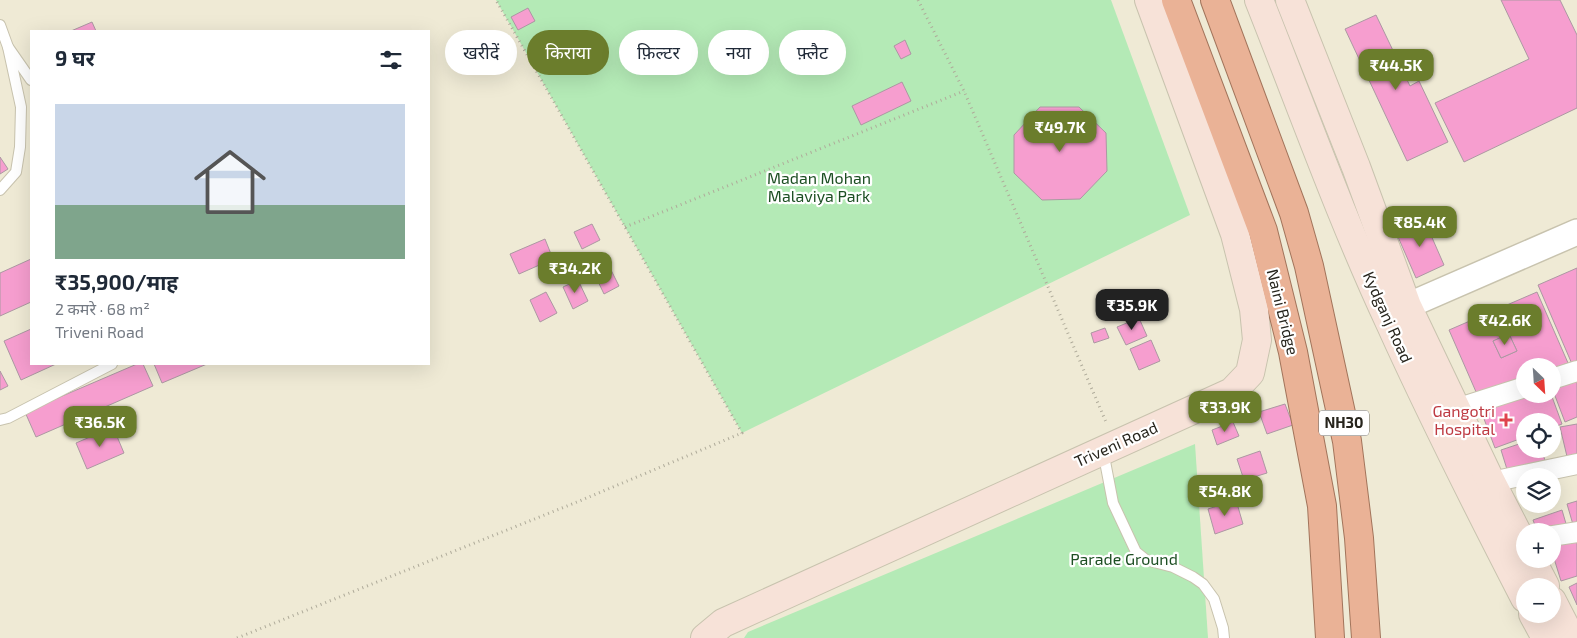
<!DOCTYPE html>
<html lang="hi">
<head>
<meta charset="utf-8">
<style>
	body { margin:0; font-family:"Exo 2","Noto Sans Devanagari",sans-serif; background:#f6f6f7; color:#1f2937; height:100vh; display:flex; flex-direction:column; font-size:19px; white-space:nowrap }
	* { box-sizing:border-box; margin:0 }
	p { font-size:16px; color:#747a83 }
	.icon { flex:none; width:28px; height:28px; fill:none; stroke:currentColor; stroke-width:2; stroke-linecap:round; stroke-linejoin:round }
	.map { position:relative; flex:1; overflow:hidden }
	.panel { position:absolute; left:30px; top:30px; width:400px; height:335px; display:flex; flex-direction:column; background:#fff; border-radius:0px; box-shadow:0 5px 20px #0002 }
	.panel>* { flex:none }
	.top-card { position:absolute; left:445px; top:30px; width:475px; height:45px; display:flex; gap:10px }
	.needle { width:32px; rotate:155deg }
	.tools { position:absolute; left:1516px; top:358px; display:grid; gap:10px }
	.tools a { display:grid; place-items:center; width:45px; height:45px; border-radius:50%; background:#fff; box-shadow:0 5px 20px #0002; font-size:25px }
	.price { position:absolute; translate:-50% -42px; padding:0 11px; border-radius:10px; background:#6b7d2c; color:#fff; font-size:16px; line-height:32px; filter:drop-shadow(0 1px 2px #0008) }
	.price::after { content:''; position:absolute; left:50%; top:30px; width:15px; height:11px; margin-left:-8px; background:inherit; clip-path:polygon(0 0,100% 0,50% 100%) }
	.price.selected { background:#222; color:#fff }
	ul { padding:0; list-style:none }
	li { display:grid; align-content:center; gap:10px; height:265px; padding:0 25px }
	li span { display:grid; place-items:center; height:155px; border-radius:0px; color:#555 }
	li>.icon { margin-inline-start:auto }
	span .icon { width:90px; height:90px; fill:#fffc; stroke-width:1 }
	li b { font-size:21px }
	h2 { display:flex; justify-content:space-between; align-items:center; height:60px; padding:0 25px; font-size:21px }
	.pill { padding:0 18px; border-radius:22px; background:#fff; box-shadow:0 5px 20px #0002; font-size:18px; line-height:45px }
	.pill.selected { background:#6b7d2c; color:#fff }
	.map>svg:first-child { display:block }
	.green { fill:#b4eab6 }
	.building { fill:#f69ecf; stroke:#ac98a2; fill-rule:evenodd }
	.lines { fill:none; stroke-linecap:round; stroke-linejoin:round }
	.service-casing { stroke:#c8c3ae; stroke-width:12 }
	.minor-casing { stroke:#c8c3ae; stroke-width:22 }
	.tertiary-casing { stroke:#c8c3ae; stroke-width:28 }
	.secondary-casing { stroke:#c8c3ae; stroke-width:30 }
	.trunk-casing { stroke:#a2745b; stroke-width:30 }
	.path { stroke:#afab9a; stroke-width:3; stroke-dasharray:1 4; stroke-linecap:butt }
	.service { stroke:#fff; stroke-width:10 }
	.minor { stroke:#fff; stroke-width:20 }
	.tertiary { stroke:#fff; stroke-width:25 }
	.secondary { stroke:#f7e2d8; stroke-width:28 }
	.trunk { stroke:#eab296; stroke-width:28 }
	.health-dot { fill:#e0444e; stroke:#fff; stroke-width:2 }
	.labels { text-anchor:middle; stroke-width:4.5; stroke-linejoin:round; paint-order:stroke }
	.shield { fill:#fff; stroke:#686661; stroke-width:1 }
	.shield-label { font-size:15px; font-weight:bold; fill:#27251d }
	.park-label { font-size:16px; fill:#1d4f23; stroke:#fff }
	.street-label { font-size:16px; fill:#27251d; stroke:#fff }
	.health-label { font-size:16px; fill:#be3a42; stroke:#fff; text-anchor:end }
</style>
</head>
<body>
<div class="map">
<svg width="1577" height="638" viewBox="0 0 1577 638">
	<rect width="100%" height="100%" fill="#efead5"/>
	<!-- green -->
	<g class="green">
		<path d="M 496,0 L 1111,0 L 1190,215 L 742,433 Z"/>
		<path d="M 1195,444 L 1208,638 L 744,638 L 748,632 Z"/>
	</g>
	<!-- building -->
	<g class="building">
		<path d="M 1501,0 L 1560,0 L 1577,35 L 1577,108 L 1464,162 L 1435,103 L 1529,59 Z"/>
		<path d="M 528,8 L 535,21 L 518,30 L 511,17 Z"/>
		<path d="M 1376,15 L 1410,86 L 1419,81 L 1448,142 L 1407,161 L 1345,29 Z"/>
		<path d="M 92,22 L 96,31 L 71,31 Z"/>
		<path d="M 905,40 L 911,54 L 901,59 L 894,46 Z"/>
		<path d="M 902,82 L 911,101 L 861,125 L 852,106 Z"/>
		<path d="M 1040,107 L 1079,107 L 1106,133 L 1107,171 L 1080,199 L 1042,200 L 1014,173 L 1014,135 Z"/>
		<path d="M 0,157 L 8,169 L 0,174 Z"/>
		<path d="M 1423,217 L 1444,265 L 1416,278 L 1395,230 Z"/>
		<path d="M 592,224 L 600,240 L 582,249 L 574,232 Z"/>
		<path d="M 545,239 L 553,259 L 519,274 L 510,254 Z"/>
		<path d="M 31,259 L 31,302 L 0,316 L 0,273 Z"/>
		<path d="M 609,266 L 619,286 L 604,294 L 594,273 Z"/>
		<path d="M 1577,268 L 1577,370 L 1575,371 L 1538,285 Z"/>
		<path d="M 578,280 L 588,301 L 573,309 L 563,287 Z"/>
		<path d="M 546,292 L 557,313 L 540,322 L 530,300 Z"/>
		<path d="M 1537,292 L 1568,363 L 1552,369 L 1552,366 L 1525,366 L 1525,381 L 1480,401 L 1449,330 ZM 1509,334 L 1517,351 L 1501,358 L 1493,341 Z"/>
		<path d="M 1139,318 L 1147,336 L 1126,345 L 1117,327 Z"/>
		<path d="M 1105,328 L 1109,338 L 1094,343 L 1091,333 Z"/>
		<path d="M 31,329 L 31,364 L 56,364 L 21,380 L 4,341 Z"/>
		<path d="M 1509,334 L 1517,351 L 1501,358 L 1493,341 Z"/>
		<path d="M 1151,340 L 1160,361 L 1139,370 L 1130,349 Z"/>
		<path d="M 137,364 L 143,364 L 153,386 L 36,437 L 25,412 Z"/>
		<path d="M 154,364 L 207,364 L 162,383 Z"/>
		<path d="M 0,371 L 8,386 L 0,390 Z"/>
		<path d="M 1577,377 L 1577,417 L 1565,422 L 1552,388 Z"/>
		<path d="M 1529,394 L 1551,394 L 1562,424 L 1552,428 L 1552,421 L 1525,421 L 1525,437 L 1495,448 L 1481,411 Z"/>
		<path d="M 1285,404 L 1293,425 L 1267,434 L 1259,412 Z"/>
		<path d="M 1233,422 L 1239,436 L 1217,445 L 1212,430 Z"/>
		<path d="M 1577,424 L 1577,463 L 1569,465 L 1560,427 Z"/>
		<path d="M 113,427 L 124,453 L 87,469 L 76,443 Z"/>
		<path d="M 1525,442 L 1525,449 L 1541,449 L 1547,466 L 1510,479 L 1501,450 Z"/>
		<path d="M 1260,451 L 1267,473 L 1244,480 L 1237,459 Z"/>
		<path d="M 1550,468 L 1558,493 L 1552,495 L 1552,476 L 1525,476 L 1526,504 L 1523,505 L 1515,479 Z"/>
		<path d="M 1236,500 L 1243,524 L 1215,534 L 1208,509 Z"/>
		<path d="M 1577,501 L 1577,528 L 1574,528 L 1567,504 Z"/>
		<path d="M 1562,510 L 1569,534 L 1577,532 L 1577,576 L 1561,581 L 1552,552 L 1552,531 L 1537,531 L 1533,520 Z"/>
		<path d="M 1577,583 L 1577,605 L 1569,587 Z"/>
	</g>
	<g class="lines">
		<defs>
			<g id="service">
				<path d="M 0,25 L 8,47 L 31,80"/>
				<path d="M 0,190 L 16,172 L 20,147 L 21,107 L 8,47"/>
				<path d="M 0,420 L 8,418 L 112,364"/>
				<path d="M 1103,451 L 1113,503 L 1136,552 L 1146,560 L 1173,567 L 1193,577 L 1203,584 L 1214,599 L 1223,628 L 1224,638"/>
			</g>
			<g id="minor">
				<path d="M 1552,379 L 1577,371"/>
				<path d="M 1456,409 L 1525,387"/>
				<path d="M 1491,482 L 1577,464"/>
				<path d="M 1552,536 L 1577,532"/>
			</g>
			<path id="tertiary" d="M 1387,312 L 1407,306 L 1577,232"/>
			<g id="secondary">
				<path d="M 1259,0 C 1302,108 1341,218 1390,323 C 1432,416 1478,507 1525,598"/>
				<path d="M 1290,0 L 1356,167 L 1407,306 L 1491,482 L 1525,548"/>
				<path d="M 1531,559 L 1545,586"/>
				<path d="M 1552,601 L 1571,638"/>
				<path d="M 1533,614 L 1546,638"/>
				<path d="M 705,638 L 723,623 L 1232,392 L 1250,373 L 1257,340 L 1254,309 L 1235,234 L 1149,0"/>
			</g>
			<g id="trunk">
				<path d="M 1176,0 L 1263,231 L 1293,352 L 1322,506 L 1330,638"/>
				<path d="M 1215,0 L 1294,213 L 1309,266 L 1347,441 L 1359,538 L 1366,638"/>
			</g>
		</defs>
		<!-- service casing -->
		<use href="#service" class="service-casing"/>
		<!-- minor casing -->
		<use href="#minor" class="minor-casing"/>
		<!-- tertiary casing -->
		<use href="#tertiary" class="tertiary-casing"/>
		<!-- secondary casing -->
		<use href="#secondary" class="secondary-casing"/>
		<!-- trunk casing -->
		<use href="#trunk" class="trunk-casing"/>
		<!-- path -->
		<g class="path">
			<path d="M 918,0 L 964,91 L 1106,422"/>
			<path d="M 625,227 L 964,91"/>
			<path d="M 237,638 L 577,502 L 742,433 L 496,0"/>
		</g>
		<!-- service -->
		<use href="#service" class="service"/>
		<!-- minor -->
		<use href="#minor" class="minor"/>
		<!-- tertiary -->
		<use href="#tertiary" class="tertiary"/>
		<!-- secondary -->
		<use href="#secondary" class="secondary"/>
		<!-- trunk -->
		<use href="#trunk" class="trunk"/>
	</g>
	<!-- markers -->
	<path class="health-dot" d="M1503.5 412.5h5v5h5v5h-5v5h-5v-5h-5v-5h5z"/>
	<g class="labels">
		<!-- shield labels -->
		<rect class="shield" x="1319" y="410.5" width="50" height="25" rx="4"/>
		<g class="shield-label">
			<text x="1344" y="428">NH30</text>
		</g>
		<!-- park labels -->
		<g class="park-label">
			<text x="819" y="184">Madan Mohan<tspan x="819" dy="18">Malaviya Park</tspan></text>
			<text x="1124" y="565">Parade Ground</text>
		</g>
		<!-- street labels -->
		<g class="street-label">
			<text transform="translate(1283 312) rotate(76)" y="6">Naini Bridge</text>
			<text transform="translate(1388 317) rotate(66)" y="6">Kydganj Road</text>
			<text transform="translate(1116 444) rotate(-24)" y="6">Triveni Road</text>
		</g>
		<!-- health labels -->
		<g class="health-label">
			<text x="1495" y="417">Gangotri<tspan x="1495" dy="18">Hospital</tspan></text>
		</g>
	</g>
</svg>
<div class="tools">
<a><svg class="needle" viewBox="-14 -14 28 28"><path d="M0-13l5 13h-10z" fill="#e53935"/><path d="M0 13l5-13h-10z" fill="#747a83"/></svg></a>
<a><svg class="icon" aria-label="locate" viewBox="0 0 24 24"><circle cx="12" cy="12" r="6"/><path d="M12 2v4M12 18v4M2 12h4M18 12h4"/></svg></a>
<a><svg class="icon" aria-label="layers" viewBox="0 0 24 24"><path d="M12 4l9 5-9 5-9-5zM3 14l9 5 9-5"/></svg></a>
<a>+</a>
<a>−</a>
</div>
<b class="price" style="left:1396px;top:91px">₹44.5K</b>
<b class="price" style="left:1060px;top:153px">₹49.7K</b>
<b class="price" style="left:1420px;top:248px">₹85.4K</b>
<b class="price" style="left:575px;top:294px">₹34.2K</b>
<b class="price selected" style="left:1132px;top:331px">₹35.9K</b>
<b class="price" style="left:1505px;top:346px">₹42.6K</b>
<b class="price" style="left:1225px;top:433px">₹33.9K</b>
<b class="price" style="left:100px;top:448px">₹36.5K</b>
<b class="price" style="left:1225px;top:517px">₹54.8K</b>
<div class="top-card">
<a class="pill">खरीदें</a>
<a class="pill selected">किराया</a>
<a class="pill">फ़िल्टर</a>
<a class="pill">नया</a>
<a class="pill">फ़्लैट</a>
</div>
<section class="panel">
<h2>9 घर<svg class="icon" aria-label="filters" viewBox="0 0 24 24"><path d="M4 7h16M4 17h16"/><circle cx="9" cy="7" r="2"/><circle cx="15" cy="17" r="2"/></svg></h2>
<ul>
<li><span style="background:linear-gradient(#c9d6e8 65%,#7fa58c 0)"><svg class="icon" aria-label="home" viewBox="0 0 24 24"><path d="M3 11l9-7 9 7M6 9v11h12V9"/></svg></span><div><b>₹35,900/माह</b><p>2 कमरे · 68 m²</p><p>Triveni Road</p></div></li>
</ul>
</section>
</div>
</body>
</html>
